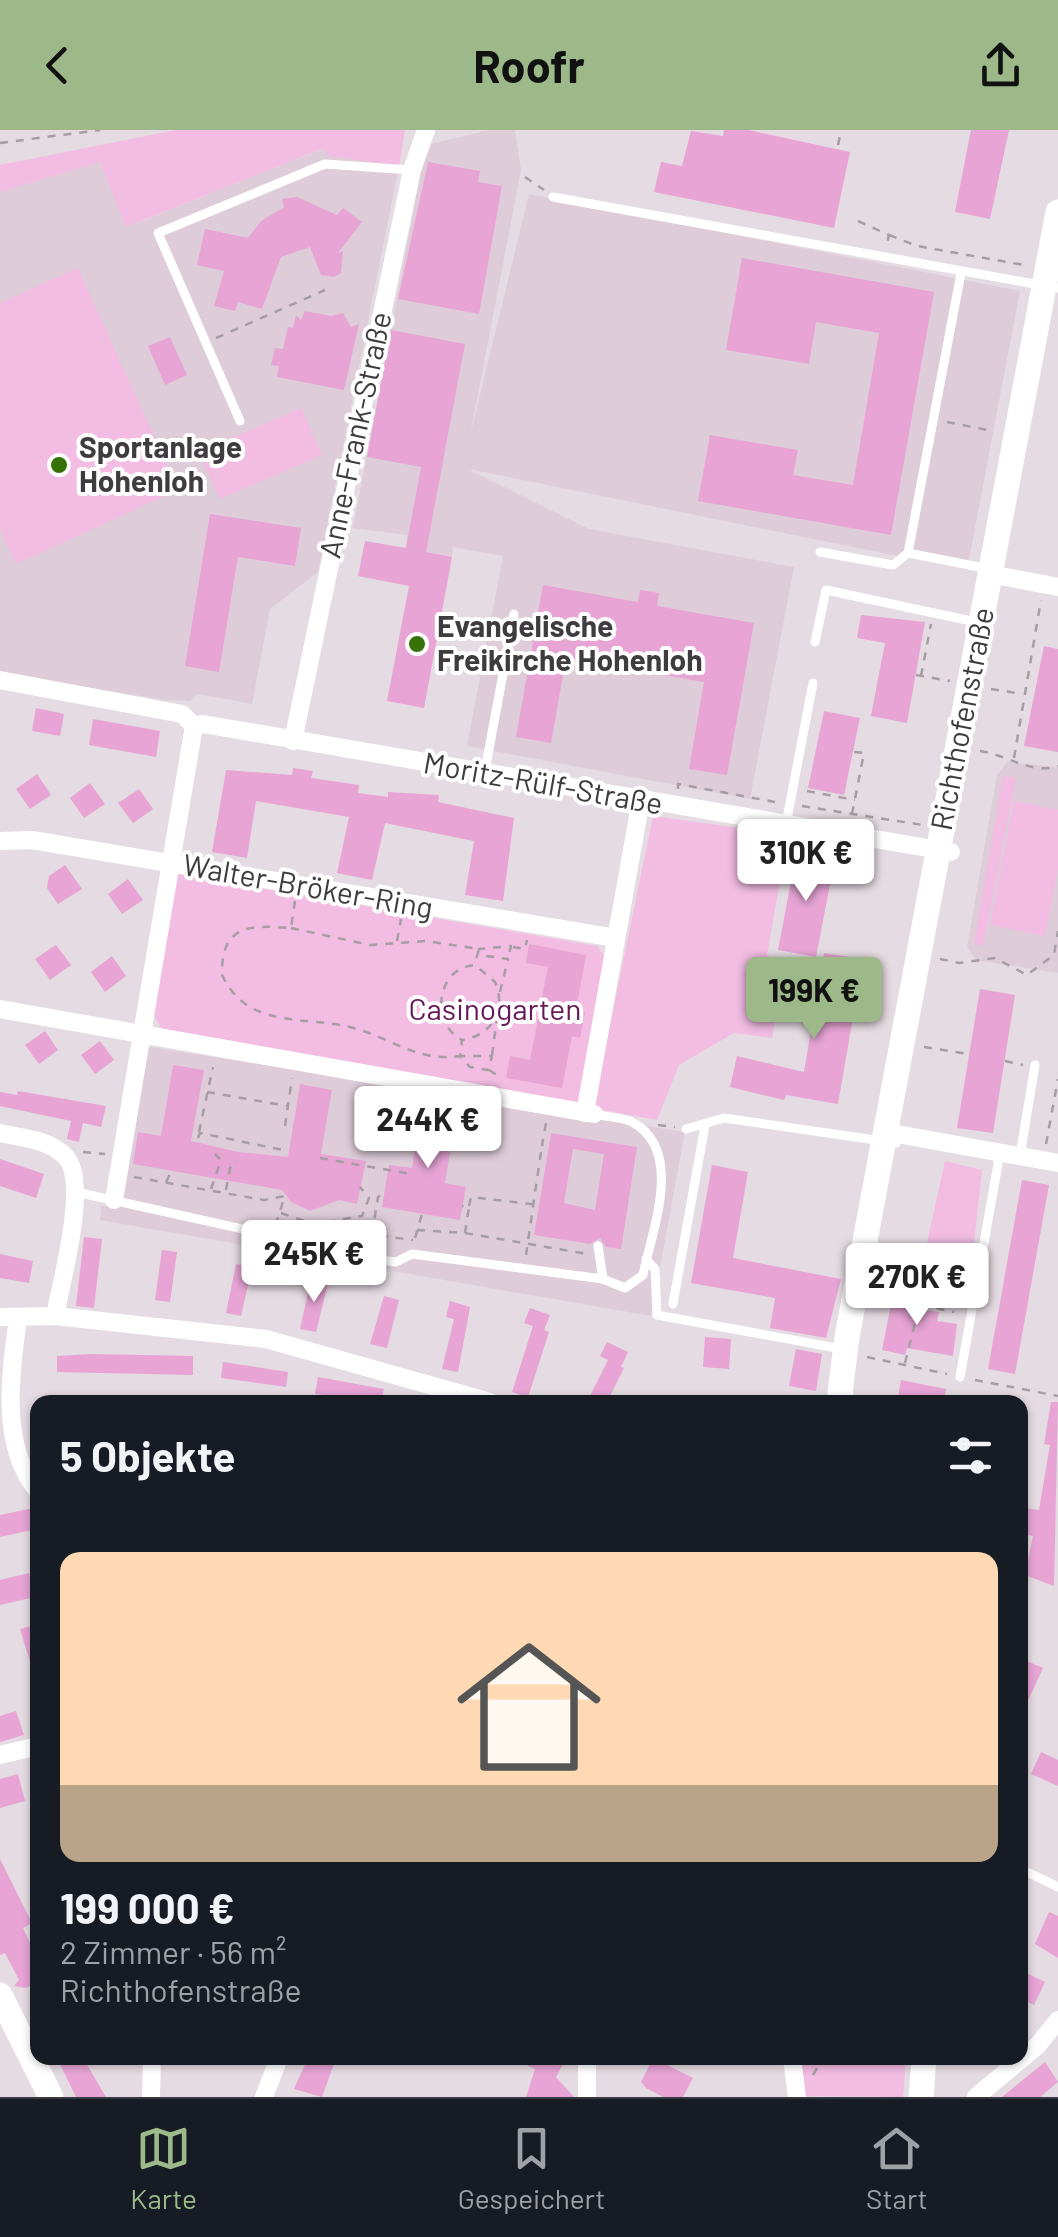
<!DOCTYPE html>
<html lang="de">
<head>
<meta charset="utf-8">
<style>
	body { margin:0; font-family:Barlow,sans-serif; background:#20242c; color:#f1f3f6; height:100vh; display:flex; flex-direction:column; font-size:38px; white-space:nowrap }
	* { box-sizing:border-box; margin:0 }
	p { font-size:32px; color:#9ea1a6 }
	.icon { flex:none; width:55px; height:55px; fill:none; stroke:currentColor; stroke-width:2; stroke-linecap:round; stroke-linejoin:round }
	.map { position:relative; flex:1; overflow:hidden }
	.sheet { position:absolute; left:30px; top:1265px; width:998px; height:670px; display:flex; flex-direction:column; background:#171b24; border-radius:20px; box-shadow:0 2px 8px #0004 }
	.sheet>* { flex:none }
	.price { position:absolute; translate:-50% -85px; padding:0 22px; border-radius:10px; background:#fff; color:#222; font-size:32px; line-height:65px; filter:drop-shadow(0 2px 5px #0008) }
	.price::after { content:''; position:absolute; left:50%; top:60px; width:30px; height:22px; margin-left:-15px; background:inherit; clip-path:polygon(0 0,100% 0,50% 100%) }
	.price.selected { background:#9db98a; color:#111 }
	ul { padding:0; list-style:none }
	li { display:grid; align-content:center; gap:20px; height:530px; padding:0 30px }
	li span { display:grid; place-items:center; height:310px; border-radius:20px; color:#555 }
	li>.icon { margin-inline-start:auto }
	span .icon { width:180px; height:180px; fill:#fffc; stroke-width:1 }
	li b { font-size:42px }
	h2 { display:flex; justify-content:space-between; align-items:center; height:120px; padding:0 30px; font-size:42px }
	header { display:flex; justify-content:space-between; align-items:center; height:130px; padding:0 30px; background:#9db98a; color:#111; font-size:45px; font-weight:700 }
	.dock { display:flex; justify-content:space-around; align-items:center; height:140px; border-top:2px solid #363941; background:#171b24; font-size:28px; color:#9ea1a6 }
	.dock a { display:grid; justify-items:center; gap:5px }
	.dock .selected { color:#9db98a }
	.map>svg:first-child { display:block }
	.built { fill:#decdd9 }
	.green { fill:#f2bce3 }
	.building { fill:#e7a4d5 }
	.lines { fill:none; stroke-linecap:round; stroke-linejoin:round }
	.path { stroke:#a69ea4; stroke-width:2.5; stroke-dasharray:8 8; stroke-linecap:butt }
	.lane { stroke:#fff; stroke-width:9 }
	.street { stroke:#fff; stroke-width:18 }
	.secondary { stroke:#fff; stroke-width:25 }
	.poi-dot { fill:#367207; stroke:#fff; stroke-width:4 }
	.labels { text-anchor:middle; stroke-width:8; stroke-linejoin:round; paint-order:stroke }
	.street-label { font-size:30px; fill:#3f3b3e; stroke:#fff }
	.poi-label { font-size:30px; font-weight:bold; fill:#3f3b3e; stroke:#fff; text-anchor:start }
	.park-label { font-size:30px; fill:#651857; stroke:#fff }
</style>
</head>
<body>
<header><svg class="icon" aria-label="back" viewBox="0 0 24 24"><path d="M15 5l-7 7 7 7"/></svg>Roofr<svg class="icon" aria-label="share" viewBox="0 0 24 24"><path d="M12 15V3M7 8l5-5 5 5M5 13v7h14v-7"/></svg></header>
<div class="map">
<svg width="1058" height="1967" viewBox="0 0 1058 1967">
	<rect width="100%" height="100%" fill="#e5dbe2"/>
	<!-- built -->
	<g class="built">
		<path d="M 490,0 L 515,0 L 521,40 L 470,306 L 529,64 L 1020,161 L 967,440 L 468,339 L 589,399 L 794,437 L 750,669 L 467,616 L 503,426 L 453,417 L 452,427 L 426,422 L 406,418 L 407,405 L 353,398 L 426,15 Z"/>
		<path d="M 325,18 L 399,36 L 318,442 L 270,479 L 252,574 L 198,564 L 190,571 L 165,570 L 0,543 L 0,62 L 100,32 L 127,97 Z"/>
		<path d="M 1007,632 L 1058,637 L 1058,843 L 976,830 L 967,817 L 997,645 Z"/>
		<path d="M 150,917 L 685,1002 L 651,1186 L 100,1090 L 101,1076 L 117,1078 L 145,919 Z"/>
	</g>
	<!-- green -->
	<g class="green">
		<path d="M 176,0 L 405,0 L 399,36 L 329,26 L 324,18 L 126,97 L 100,32 L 0,62 L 0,35 Z"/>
		<path d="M 78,138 L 178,360 L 16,434 L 0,398 L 0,173 Z"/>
		<path d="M 301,278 L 322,325 L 220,369 L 199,323 Z"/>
		<path d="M 1003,646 L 1016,648 L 983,816 L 974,814 Z"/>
		<path d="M 1014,671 L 1058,680 L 1058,738 L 1045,806 L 990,795 Z"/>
		<path d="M 653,686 L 788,705 L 767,825 L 786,833 L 772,908 L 734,903 L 679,935 L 657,990 L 603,980 L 594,973 Z"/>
		<path d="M 177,744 L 597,816 L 606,829 L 581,978 L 163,901 L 154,885 Z"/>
		<path d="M 945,1031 L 982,1040 L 971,1140 L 951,1145 L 921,1140 Z"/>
		<path d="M 797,1928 L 906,1928 L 903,1967 L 805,1966 Z"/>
	</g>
	<!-- building -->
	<g class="building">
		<path d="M 724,0 L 748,0 L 850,22 L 834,98 L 654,62 L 661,32 L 682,36 L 691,1 L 723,6 Z"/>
		<path d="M 971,0 L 1009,0 L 990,89 L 955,82 Z"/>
		<path d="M 428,32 L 480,41 L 478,52 L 502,56 L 479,184 L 398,169 Z"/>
		<path d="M 297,67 L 337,85 L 343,78 L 362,92 L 338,123 L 343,121 L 341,143 L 334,147 L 321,145 L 310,117 L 281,127 L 262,179 L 238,172 L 235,181 L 214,176 L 224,141 L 197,135 L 205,99 L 248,108 L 261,91 L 284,77 L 282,69 Z"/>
		<path d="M 742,128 L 934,162 L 891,405 L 698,371 L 710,305 L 798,320 L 793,345 L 853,355 L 879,203 L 816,192 L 809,234 L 726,220 Z"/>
		<path d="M 305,181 L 331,186 L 343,183 L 351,197 L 359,194 L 344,260 L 277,247 L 279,236 L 271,235 L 275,218 L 283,219 L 288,197 L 293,198 L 296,185 L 301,190 Z"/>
		<path d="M 391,200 L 465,214 L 426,422 L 452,427 L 424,578 L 387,571 L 409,456 L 358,446 L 365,411 L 406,418 L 421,337 L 367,327 Z"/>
		<path d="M 170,207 L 187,245 L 165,255 L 148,216 Z"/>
		<path d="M 210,384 L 301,398 L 295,436 L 238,427 L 219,542 L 185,536 Z"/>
		<path d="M 543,455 L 638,472 L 640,460 L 659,463 L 657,476 L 754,493 L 727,645 L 689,639 L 704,552 L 566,528 L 551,613 L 516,607 Z"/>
		<path d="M 861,485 L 925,492 L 907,593 L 871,586 L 885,513 L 857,508 Z"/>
		<path d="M 1044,516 L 1058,519 L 1058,622 L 1024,616 Z"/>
		<path d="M 36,578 L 64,584 L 60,606 L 32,601 Z"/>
		<path d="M 824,581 L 860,588 L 844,665 L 808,658 Z"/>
		<path d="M 93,589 L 160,601 L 156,627 L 89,615 Z"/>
		<path d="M 293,638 L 313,641 L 311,648 L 359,655 L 358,663 L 388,667 L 388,662 L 439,665 L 438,672 L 514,688 L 503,771 L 465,765 L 474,711 L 385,693 L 372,750 L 337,743 L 349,687 L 256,671 L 247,728 L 212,722 L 226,640 L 292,645 Z"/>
		<path d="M 37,644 L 51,665 L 30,679 L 16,659 Z"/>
		<path d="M 90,653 L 105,674 L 84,688 L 70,668 Z"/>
		<path d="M 139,659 L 153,679 L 133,693 L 118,673 Z"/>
		<path d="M 797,721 L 835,728 L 816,827 L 778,820 Z"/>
		<path d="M 65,735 L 82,759 L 58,774 L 47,758 L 49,746 Z"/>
		<path d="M 128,749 L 143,770 L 122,784 L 108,764 Z"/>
		<path d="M 529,814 L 586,825 L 576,880 L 585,882 L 580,908 L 572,906 L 562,958 L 506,948 L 510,926 L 530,930 L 548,837 L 526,833 Z"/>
		<path d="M 56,815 L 71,835 L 50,850 L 35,829 Z"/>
		<path d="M 824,823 L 863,829 L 838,974 L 786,965 L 784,970 L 730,957 L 737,926 L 804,942 Z"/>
		<path d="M 112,826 L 126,846 L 105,862 L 91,842 Z"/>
		<path d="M 980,859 L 1015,865 L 993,1003 L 957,998 Z"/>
		<path d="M 45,901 L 58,920 L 39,934 L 25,915 Z"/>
		<path d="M 100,911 L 114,930 L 95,944 L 81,925 Z"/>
		<path d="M 173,935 L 204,940 L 191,1011 L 238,1022 L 288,1027 L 300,954 L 332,960 L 321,1024 L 366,1031 L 357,1074 L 339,1070 L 310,1081 L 291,1072 L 282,1060 L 133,1034 L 138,1002 L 161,1006 Z"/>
		<path d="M 18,961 L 106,976 L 101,997 L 83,993 L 79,1012 L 67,1009 L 71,991 L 0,976 L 0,962 L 17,965 Z"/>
		<path d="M 422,975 L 457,981 L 445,1053 L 466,1057 L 460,1090 L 382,1077 L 389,1035 L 412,1038 Z"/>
		<path d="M 551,1003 L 575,1007 L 564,1073 L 595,1080 L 604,1024 L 573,1019 L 575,1007 L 637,1017 L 621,1119 L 606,1117 L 600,1108 L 590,1114 L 534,1105 Z"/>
		<path d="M 0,1029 L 44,1044 L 36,1068 L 0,1056 Z"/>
		<path d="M 712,1035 L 748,1042 L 733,1128 L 841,1149 L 826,1208 L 770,1198 L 775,1168 L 691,1153 Z"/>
		<path d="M 1022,1050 L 1049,1055 L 1015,1244 L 988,1239 Z"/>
		<path d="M 84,1107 L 102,1109 L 94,1178 L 76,1176 Z"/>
		<path d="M 162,1120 L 177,1122 L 170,1172 L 155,1170 Z"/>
		<path d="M 0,1124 L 33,1131 L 29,1153 L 0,1148 Z"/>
		<path d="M 236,1134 L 252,1137 L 241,1186 L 226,1183 Z"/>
		<path d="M 311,1149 L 328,1153 L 316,1202 L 300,1199 Z"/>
		<path d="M 894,1159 L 917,1163 L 914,1178 L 939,1182 L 937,1191 L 957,1194 L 953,1226 L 907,1218 L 905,1225 L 882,1220 Z"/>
		<path d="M 384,1166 L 399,1170 L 387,1218 L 370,1214 Z"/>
		<path d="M 450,1171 L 470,1177 L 458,1242 L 442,1239 L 454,1189 L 446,1187 Z"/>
		<path d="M 530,1178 L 550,1185 L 544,1200 L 549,1202 L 528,1267 L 512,1262 L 533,1196 L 524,1193 Z"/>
		<path d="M 705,1207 L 731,1209 L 729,1239 L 703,1237 Z"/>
		<path d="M 607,1212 L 628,1222 L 621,1237 L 624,1238 L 607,1272 L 587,1272 L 608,1230 L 600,1226 Z"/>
		<path d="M 796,1219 L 822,1224 L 816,1261 L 789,1256 Z"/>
		<path d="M 90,1224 L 193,1226 L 193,1245 L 57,1242 L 57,1226 Z"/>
		<path d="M 223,1232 L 288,1242 L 286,1257 L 221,1248 Z"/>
		<path d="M 318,1247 L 384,1259 L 381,1272 L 315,1264 Z"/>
		<path d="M 901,1250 L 946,1259 L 944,1272 L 897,1272 Z"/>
		<path d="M 1051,1272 L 1058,1272 L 1054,1456 L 1025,1445 L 1033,1406 L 1022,1404 L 1026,1378 L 1039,1380 L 1050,1315 L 1044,1314 Z"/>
		<path d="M 33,1378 L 37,1399 L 0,1407 L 0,1385 Z"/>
		<path d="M 29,1443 L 35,1467 L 0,1475 L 0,1450 Z"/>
		<path d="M 38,1494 L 38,1544 L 34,1545 L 20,1499 Z"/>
		<path d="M 1020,1528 L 1043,1538 L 1020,1588 Z"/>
		<path d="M 16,1581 L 24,1605 L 0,1612 L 0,1586 Z"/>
		<path d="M 1041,1622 L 1058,1630 L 1058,1656 L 1031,1644 Z"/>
		<path d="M 18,1644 L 25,1671 L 0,1678 L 0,1649 Z"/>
		<path d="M 0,1729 L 32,1793 L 23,1798 L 34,1821 L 38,1819 L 38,1852 L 26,1858 L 14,1856 L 19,1850 L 5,1823 L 0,1825 Z"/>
		<path d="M 1049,1782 L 1058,1786 L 1058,1828 L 1035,1814 Z"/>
		<path d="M 1020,1840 L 1045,1852 L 1034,1875 L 1020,1868 Z"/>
		<path d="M 57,1928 L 83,1928 L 106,1967 L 76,1967 Z"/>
		<path d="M 308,1928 L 336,1928 L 322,1967 L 294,1959 Z"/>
		<path d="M 512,1928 L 566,1928 L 556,1947 L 574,1967 L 526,1967 L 535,1939 Z"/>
		<path d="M 653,1928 L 693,1948 L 683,1967 L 663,1967 L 646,1958 L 641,1952 Z"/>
		<path d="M 1045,1932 L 1058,1952 L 1040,1967 L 1002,1967 Z"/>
	</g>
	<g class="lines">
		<!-- path -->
		<g class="path">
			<path d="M 0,13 L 100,0"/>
			<path d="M 838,15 L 841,0"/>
			<path d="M 525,47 L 544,60"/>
			<path d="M 858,91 L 889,105 L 887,114"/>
			<path d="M 889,105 L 917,116 L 1024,135"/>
			<path d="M 216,208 L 325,160"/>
			<path d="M 947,292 L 993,301"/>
			<path d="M 916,545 L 950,551"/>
			<path d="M 921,546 L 931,494"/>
			<path d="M 991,559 L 1022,564"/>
			<path d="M 980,621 C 1008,625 1031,645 1058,636"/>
			<path d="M 1014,628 L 1041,470"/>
			<path d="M 678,659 L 678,654 L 775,672"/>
			<path d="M 807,661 L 855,670"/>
			<path d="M 802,676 L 923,695"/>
			<path d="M 852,684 L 864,623 L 853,622"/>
			<path d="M 295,771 L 291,798 C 250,795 221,794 222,845 C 249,902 308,884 357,899 C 394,910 419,932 460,926 L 470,937 L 488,940 L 492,926 L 460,926 L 462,910 C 429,893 437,837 475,835 L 495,852 C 507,879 492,906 462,910"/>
			<path d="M 291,798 L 370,815 L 426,811 L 479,819 L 475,833"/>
			<path d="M 397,811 L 401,789"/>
			<path d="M 513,817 L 525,819 L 527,810"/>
			<path d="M 940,829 L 959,833 L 995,828 L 1027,845 L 1054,825 L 1058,801"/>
			<path d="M 500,862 L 508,829 L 487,826 L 479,819 L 511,816 L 508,829"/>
			<path d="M 924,917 L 969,924"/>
			<path d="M 492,925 L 497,888"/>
			<path d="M 1005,931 L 1023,935"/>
			<path d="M 489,940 L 502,948"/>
			<path d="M 207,962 L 288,976"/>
			<path d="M 546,993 L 542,1015 L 549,1015"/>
			<path d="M 658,995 L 675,997"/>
			<path d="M 285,996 L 292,948"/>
			<path d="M 199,1002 L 213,937"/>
			<path d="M 198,1008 L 200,1003 L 283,1020 L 281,1025"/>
			<path d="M 1046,1014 L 1058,949"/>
			<path d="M 83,1022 L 105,1024"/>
			<path d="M 320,1028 L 411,1044"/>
			<path d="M 134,1047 L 264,1070 L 285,1066 L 276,1093"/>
			<path d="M 166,1052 L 170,1044"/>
			<path d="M 211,1059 L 221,1030 L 215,1024"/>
			<path d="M 226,1060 L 230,1038 L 237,1031"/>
			<path d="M 469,1076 L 471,1067 L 539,1075"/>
			<path d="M 281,1083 L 313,1094 L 362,1086 L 369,1068 L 360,1057"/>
			<path d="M 334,1094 L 345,1101 L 413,1110"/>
			<path d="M 417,1100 L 465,1103 L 469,1077 L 462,1076"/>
			<path d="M 465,1103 L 587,1124"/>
			<path d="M 372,1104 L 378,1067 L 385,1062"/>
			<path d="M 415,1108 L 422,1084"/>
			<path d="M 526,1125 L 542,1015"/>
			<path d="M 921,1175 L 954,1182"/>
			<path d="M 926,1175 L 930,1158"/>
			<path d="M 867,1227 L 947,1244"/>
			<path d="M 905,1233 L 924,1156"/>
			<path d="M 975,1250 L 1058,1266"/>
			<path d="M 813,1945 L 823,1928"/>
		</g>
		<!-- lane -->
		<g class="lane">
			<path d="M 553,67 L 1057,158"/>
			<path d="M 961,143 L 908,423 L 989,439"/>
			<path d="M 240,291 L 158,103 L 325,34 L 412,40"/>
			<path d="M 820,422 L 893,435 L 908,423"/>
			<path d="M 815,512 L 826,460 L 976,492"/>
			<path d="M 485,641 L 514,484"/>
			<path d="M 786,694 L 813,553"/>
			<path d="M 686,999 L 724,988 L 896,1013"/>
			<path d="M 1020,1026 L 1035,935"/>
			<path d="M 76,1062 L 265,1104 L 282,1117 L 396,1132 L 412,1124 L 603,1149 L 625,1158 L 643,1145 C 652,1100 685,1020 632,992 C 622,987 605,987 594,984"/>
			<path d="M 598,1116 L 603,1149"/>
			<path d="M 646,1129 L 655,1139 L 657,1185 L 842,1219"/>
			<path d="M 923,1144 L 978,1152"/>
			<path d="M 673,1174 L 705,995"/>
			<path d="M 960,1247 L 1000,1023"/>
			<path d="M 1025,1741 L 1058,1757"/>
		</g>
		<!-- street -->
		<g class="street">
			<path d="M 990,444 L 1058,457"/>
			<path d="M 0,550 L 182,584 L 194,596"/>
			<path d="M 194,596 L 203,594 L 951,722"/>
			<path d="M 293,611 L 412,40 L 426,0"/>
			<path d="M 0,711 L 32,710 L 616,808"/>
			<path d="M 0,879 L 594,984"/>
			<path d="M 585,983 L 641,670"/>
			<path d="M 886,1002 L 1058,1033"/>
			<path d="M 0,1003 C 22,1008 48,1009 65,1026 C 90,1050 61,1152 55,1186"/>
			<path d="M 114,1070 L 194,596"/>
			<path d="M 0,1187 L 55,1186 L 266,1209 L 490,1272"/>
			<path d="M 18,1189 C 10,1244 0,1318 38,1361"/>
			<path d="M 0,1625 L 38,1616"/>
			<path d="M 587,1928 L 587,1967"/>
			<path d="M 792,1928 L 797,1967"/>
			<path d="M 151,1967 L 152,1928"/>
			<path d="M 264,1967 L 279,1928"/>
			<path d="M 976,1967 L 1038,1915 L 1058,1890"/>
		</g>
		<!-- secondary -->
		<g class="secondary">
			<path d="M 843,1272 L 840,1263 L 847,1207 L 1058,82"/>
			<path d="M 0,1865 L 51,1967"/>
			<path d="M 921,1967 L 924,1928"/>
		</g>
	</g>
	<!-- markers -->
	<g class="poi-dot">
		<circle cx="59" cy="335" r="10"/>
		<circle cx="417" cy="514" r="10"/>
	</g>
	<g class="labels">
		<!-- street labels -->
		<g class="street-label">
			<text transform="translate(356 305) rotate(-78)" y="10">Anne-Frank-Straße</text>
			<text transform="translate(963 589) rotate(-79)" y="10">Richthofenstraße</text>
			<text transform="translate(543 654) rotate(10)" y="10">Moritz-Rülf-Straße</text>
			<text transform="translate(308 757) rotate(10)" y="10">Walter-Bröker-Ring</text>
		</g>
		<!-- poi labels -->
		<g class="poi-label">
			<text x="79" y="328">Sportanlage<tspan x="79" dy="34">Hohenloh</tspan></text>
			<text x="437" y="507">Evangelische<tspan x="437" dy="34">Freikirche Hohenloh</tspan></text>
		</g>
		<!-- park labels -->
		<g class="park-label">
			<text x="495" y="890">Casinogarten</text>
		</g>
	</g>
</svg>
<b class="price" style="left:806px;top:774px">310K €</b>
<b class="price selected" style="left:814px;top:912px">199K €</b>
<b class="price" style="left:428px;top:1041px">244K €</b>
<b class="price" style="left:314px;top:1175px">245K €</b>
<b class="price" style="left:917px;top:1198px">270K €</b>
<section class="sheet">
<h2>5 Objekte<svg class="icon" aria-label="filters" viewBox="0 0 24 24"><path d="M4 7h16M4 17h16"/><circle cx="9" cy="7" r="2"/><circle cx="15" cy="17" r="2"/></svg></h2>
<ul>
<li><span style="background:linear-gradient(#ffd9b3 75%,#b9a48a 0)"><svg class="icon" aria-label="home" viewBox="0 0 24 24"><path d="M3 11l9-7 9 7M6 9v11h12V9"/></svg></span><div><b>199 000 €</b><p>2 Zimmer · 56 m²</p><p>Richthofenstraße</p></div></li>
</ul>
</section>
</div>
<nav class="dock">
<a class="selected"><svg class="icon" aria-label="map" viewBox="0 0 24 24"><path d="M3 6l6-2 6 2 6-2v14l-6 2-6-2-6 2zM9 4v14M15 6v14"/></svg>Karte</a>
<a><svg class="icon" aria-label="saved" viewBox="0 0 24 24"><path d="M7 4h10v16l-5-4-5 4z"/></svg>Gespeichert</a>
<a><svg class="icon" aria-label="home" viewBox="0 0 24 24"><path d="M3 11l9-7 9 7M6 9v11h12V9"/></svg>Start</a>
</nav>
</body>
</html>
